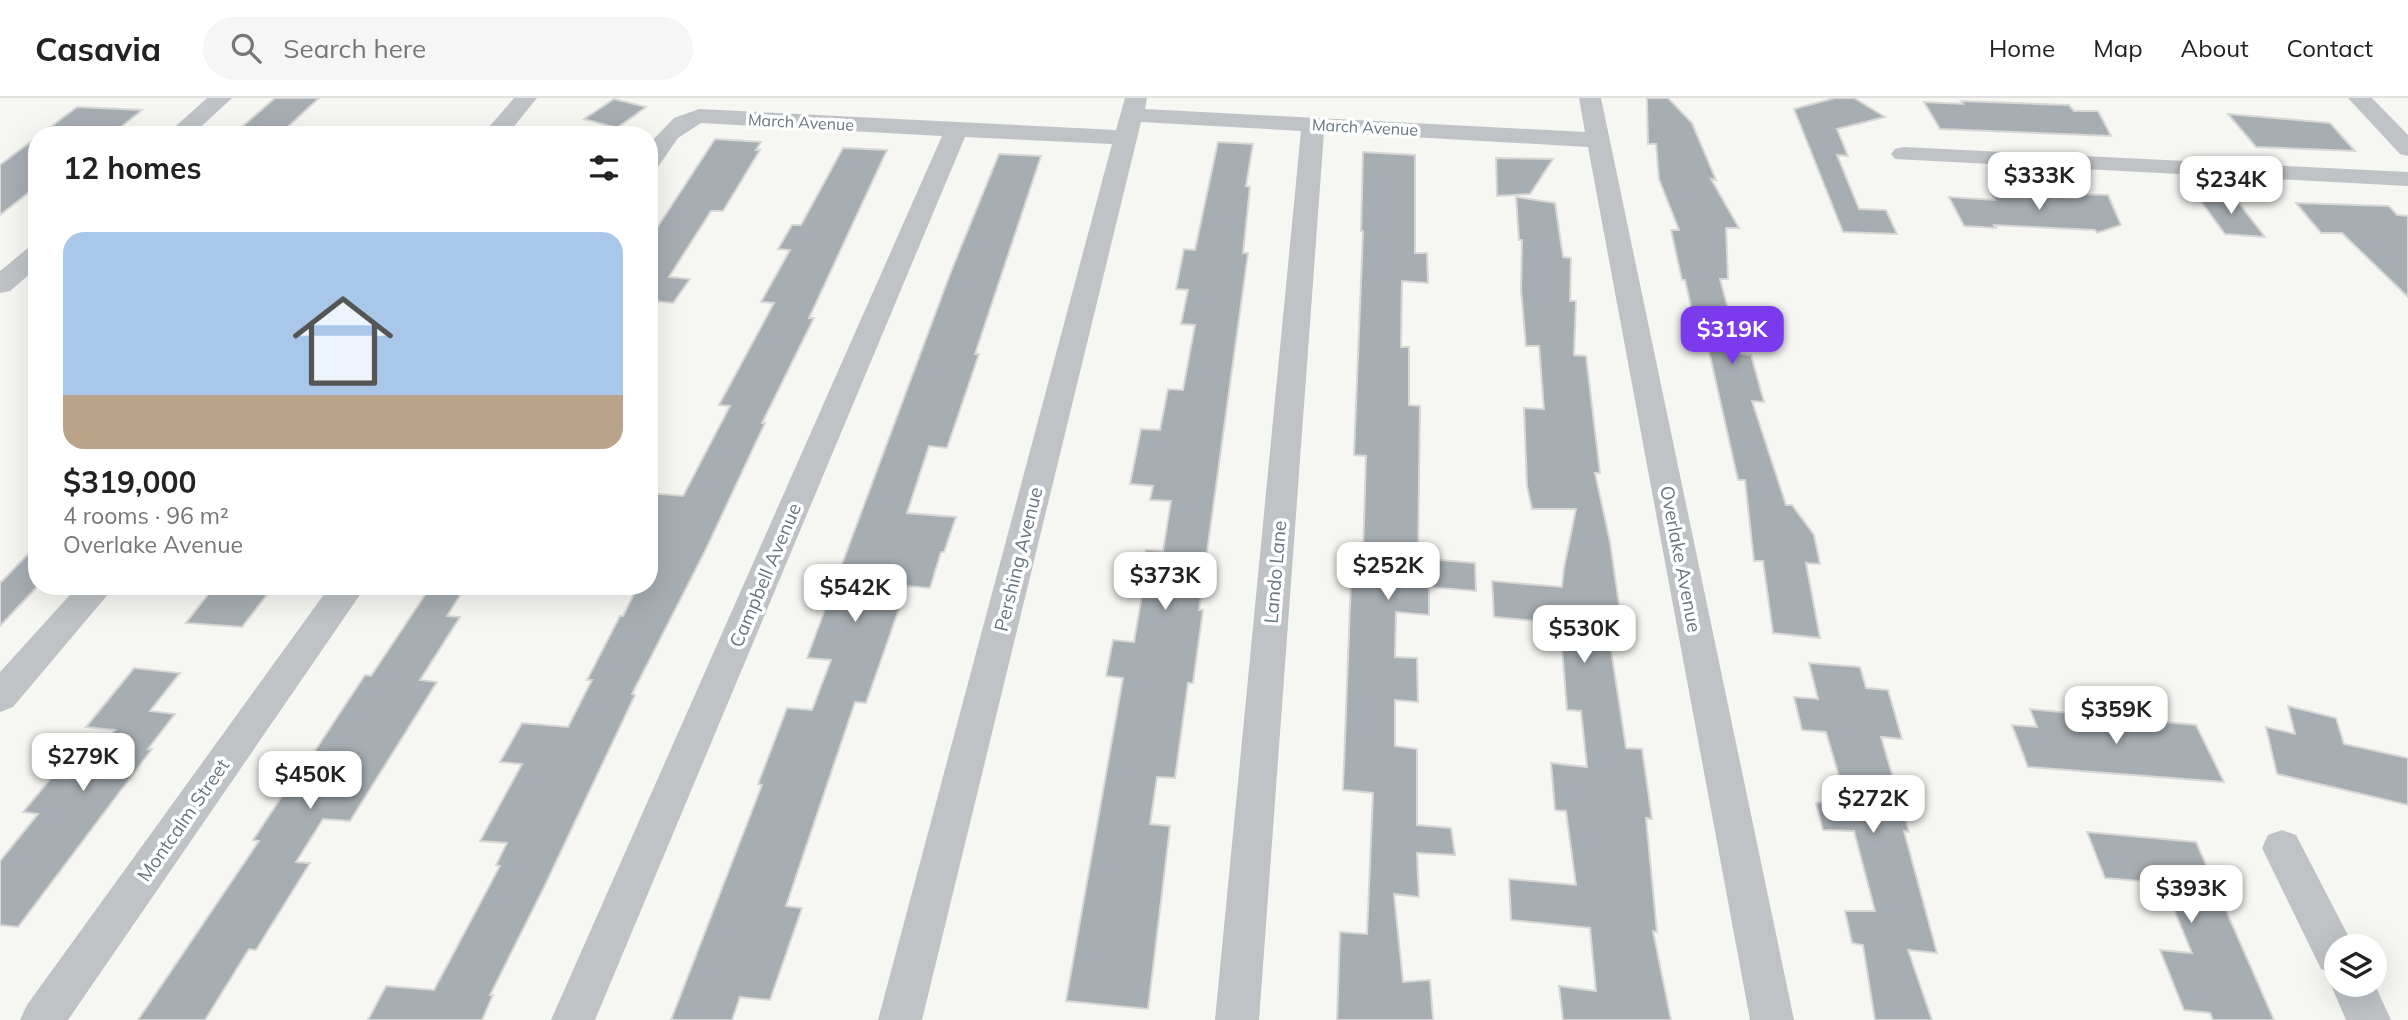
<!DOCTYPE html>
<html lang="en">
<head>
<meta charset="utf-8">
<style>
	body { margin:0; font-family:Mulish,sans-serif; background:#f6f6f6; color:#222; height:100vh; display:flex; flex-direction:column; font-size:26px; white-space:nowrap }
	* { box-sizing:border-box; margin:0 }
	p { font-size:23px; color:#767676 }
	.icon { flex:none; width:38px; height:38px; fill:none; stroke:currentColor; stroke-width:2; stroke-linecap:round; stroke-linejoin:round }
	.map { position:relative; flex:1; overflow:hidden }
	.side { position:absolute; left:28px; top:28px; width:630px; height:469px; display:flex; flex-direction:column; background:#fff; border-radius:28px; box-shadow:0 7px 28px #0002 }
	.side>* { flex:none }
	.fabs { position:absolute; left:2324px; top:836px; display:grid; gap:14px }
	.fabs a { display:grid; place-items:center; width:63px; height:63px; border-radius:50%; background:#fff; box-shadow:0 7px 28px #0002; font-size:35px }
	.price { position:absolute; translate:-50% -60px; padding:0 16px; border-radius:14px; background:#fff; color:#222; font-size:23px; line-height:46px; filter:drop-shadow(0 2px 4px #0008) }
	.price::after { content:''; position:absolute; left:50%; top:42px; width:21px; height:16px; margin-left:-10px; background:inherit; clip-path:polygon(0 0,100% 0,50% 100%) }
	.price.active { background:#7c3aed; color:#fff }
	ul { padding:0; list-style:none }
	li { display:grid; align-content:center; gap:14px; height:371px; padding:0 35px }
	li+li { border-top:2px solid #e0e0e0 }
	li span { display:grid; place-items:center; height:217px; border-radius:21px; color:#555 }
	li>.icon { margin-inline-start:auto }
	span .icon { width:126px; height:126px; fill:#fffc; stroke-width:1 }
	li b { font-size:30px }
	h2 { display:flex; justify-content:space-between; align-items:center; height:84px; padding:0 35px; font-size:30px }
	header { display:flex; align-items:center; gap:42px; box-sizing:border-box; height:98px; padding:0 35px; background:#fff; border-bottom:2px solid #e0e0e0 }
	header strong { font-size:33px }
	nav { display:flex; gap:38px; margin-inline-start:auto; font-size:24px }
	.search { width:490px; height:63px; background:#f6f6f6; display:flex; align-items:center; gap:18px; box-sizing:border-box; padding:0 24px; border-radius:38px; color:#767676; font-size:26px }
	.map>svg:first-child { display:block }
	.building { fill:#a7aeb3; stroke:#d7d7d5; stroke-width:2 }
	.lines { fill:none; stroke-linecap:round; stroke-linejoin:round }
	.minor { fill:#bfc3c6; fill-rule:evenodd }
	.labels { text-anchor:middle; stroke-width:7; stroke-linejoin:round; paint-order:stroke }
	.far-street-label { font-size:16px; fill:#677681; stroke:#fff }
	.street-label { font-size:19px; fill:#677681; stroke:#fff }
</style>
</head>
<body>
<header>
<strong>Casavia</strong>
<div class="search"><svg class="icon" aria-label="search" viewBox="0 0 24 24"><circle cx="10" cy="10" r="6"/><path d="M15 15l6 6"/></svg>Search here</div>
<nav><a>Home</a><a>Map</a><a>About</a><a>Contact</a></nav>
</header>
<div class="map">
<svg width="2408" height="922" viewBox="0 0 2408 922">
	<rect width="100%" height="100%" fill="#f6f6f3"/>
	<!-- building -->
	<g class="building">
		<path d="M 275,0 L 319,0 L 279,37 L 235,35 Z"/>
		<path d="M 1647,0 L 1668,0 L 1692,25 L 1716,82 L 1711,81 L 1739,130 L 1726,130 L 1728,181 L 1720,181 L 1740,256 L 1751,257 L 1764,304 L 1752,303 L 1786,407 L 1792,407 L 1814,437 L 1820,466 L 1806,465 L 1820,540 L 1773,535 L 1763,463 L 1754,463 L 1745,382 L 1738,382 L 1702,222 L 1694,221 L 1685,182 L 1682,182 L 1671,132 L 1679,132 L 1659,81 L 1656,46 L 1648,46 Z"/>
		<path d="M 1835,0 L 1854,0 L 1885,19 L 1837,31 L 1848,58 L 1837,57 L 1859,111 L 1886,112 L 1897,136 L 1843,134 L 1794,11 Z"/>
		<path d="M 614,1 L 646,9 L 617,30 L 584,21 Z"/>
		<path d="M 1961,3 L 2069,7 L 2074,13 L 2098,13 L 2111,38 L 1940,31 L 1924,4 L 1963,6 Z"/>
		<path d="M 77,9 L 98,10 L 142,12 L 111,37 L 40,37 Z"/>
		<path d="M 2228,16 L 2330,25 L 2355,53 L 2256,49 Z"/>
		<path d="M 37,39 L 37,88 L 0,117 L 0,67 Z"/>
		<path d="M 715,41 L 761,44 L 756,52 L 760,52 L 723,113 L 711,113 L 669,179 L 690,181 L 673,205 L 653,203 L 649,210 L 649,142 Z"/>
		<path d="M 1218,44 L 1253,46 L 1246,88 L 1250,89 L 1243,155 L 1248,155 L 1199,512 L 1203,512 L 1193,585 L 1188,585 L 1175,680 L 1157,679 L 1150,726 L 1170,728 L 1148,911 L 1066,903 L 1123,580 L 1106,578 L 1113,542 L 1134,544 L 1145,479 L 1141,479 L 1146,452 L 1163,453 L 1171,403 L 1150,402 L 1153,388 L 1130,386 L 1141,331 L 1160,332 L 1168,291 L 1183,292 L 1195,227 L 1181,226 L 1188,192 L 1176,191 L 1184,151 L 1195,152 Z"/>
		<path d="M 843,50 L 887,52 L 809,220 L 814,220 L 762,325 L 765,325 L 705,453 L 632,596 L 635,597 L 545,787 L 490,897 L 493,897 L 482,922 L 368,922 L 386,888 L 434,892 L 500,768 L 496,767 L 507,745 L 480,743 L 522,666 L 500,664 L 522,625 L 568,629 L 592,582 L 587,582 L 620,518 L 623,518 L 638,488 L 649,488 L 649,395 L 683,398 L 730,308 L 719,307 L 774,205 L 761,204 L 790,152 L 778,151 L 792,127 L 801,127 Z"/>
		<path d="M 1363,54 L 1415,57 L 1415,155 L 1427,155 L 1428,185 L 1402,183 L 1401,249 L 1409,249 L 1409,307 L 1420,308 L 1418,460 L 1475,465 L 1476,493 L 1429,489 L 1429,517 L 1396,514 L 1395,559 L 1417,560 L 1418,604 L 1395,602 L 1395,648 L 1417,651 L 1417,727 L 1451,730 L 1455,757 L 1417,755 L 1419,799 L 1394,796 L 1403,884 L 1430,882 L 1433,922 L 1337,922 L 1340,834 L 1367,836 L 1373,695 L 1343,692 L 1352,455 L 1363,456 L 1366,358 L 1354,357 L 1363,133 L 1361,133 Z"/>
		<path d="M 999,56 L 1041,58 L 975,256 L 979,256 L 947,350 L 929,348 L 907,415 L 956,419 L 944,454 L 941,454 L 930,490 L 907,488 L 866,605 L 855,604 L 786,808 L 802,810 L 770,902 L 740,899 L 732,922 L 671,922 L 762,687 L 758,686 L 787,610 L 812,612 L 831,562 L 807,560 L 952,171 Z"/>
		<path d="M 1496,60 L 1553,61 L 1530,96 L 1497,98 Z"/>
		<path d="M 1992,96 L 2077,100 L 2075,96 L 2108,97 L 2121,127 L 2097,135 L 2095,132 L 1994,127 L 1996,130 L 1964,128 L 1949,99 L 1995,102 Z"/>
		<path d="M 2197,98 L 2234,99 L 2265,139 L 2225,136 Z"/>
		<path d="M 1516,99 L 1555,105 L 1563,159 L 1571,160 L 1570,203 L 1576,203 L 1574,257 L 1586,258 L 1600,375 L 1595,375 L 1610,444 L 1623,534 L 1608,532 L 1626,650 L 1642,651 L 1652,721 L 1646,720 L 1657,834 L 1653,833 L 1671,922 L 1563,922 L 1559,888 L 1596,893 L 1590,830 L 1511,822 L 1509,781 L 1576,787 L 1566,713 L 1555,712 L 1551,665 L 1587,669 L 1581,613 L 1567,612 L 1560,525 L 1494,519 L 1492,483 L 1562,489 L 1564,470 L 1576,411 L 1532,411 L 1527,388 L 1524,310 L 1544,311 L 1539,248 L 1526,248 L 1521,192 L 1522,142 L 1519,142 Z"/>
		<path d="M 2296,105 L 2389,108 L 2397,117 L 2408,118 L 2408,199 L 2342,135 L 2321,135 Z"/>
		<path d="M 37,447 L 37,489 L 0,528 L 0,485 Z"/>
		<path d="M 431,488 L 466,488 L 447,518 L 460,519 L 420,582 L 437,584 L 350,723 L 323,721 L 296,764 L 310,765 L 256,852 L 249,851 L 205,922 L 138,922 L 259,743 L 253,742 L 306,662 L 309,662 L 365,577 L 371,578 Z"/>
		<path d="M 214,489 L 269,494 L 242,529 L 186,525 Z"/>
		<path d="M 1809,565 L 1860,569 L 1866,590 L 1888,592 L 1902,641 L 1881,639 L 1909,734 L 1904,733 L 1937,855 L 1908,852 L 1932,922 L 1875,922 L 1863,847 L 1852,845 L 1845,813 L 1875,813 L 1854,733 L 1823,732 L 1816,705 L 1846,702 L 1826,634 L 1802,632 L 1794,599 L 1818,601 Z"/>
		<path d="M 134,570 L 180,575 L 150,613 L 175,616 L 148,651 L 152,651 L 18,829 L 0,827 L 0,763 L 38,716 L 23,714 L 57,673 L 80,675 L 115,632 L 86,629 Z"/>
		<path d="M 2288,608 L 2336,620 L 2344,646 L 2408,660 L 2408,707 L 2277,676 L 2266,629 L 2295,636 Z"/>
		<path d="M 2030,611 L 2196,627 L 2224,684 L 2028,669 L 2012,627 L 2037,629 Z"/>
		<path d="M 2087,734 L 2196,744 L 2274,922 L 2213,922 L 2210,915 L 2184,912 L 2160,852 L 2192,855 L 2163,785 L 2105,780 Z"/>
	</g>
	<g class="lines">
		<!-- minor -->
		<g class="minor">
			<path d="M 207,0 L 232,0 L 192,37 L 166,37 Z"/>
			<path d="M 514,0 L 537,0 L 507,37 L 482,37 Z"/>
			<path d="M 1125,0 L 1147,0 L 1145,11 L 1585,34 L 1579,0 L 1601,0 L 1794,922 L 1750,922 L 1588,49 L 1324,34 L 1259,922 L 1215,922 L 1301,33 L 1141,24 L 922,922 L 878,922 L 1112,46 L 965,39 L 595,922 L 551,922 L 942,38 L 701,25 L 678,40 L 658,69 L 649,71 L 649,46 L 674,20 L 699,11 L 1116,32 Z"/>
			<path d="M 2348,0 L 2372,0 L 2408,37 L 2408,58 L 2400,56 Z"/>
			<path d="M 1903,49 L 2408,74 L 2408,88 L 1895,61 L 1891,56 L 1895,51 Z"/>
			<path d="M 37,148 L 37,170 L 10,193 L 0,195 L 0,173 L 28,150 Z"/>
			<path d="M 78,488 L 115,488 L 13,609 L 0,614 L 0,574 Z"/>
			<path d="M 330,488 L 366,488 L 68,922 L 20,922 L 27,907 Z"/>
			<path d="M 2282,732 L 2296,737 L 2354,849 L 2336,849 L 2336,887 L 2375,887 L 2391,922 L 2346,922 L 2331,887 L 2335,877 L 2321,871 L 2262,750 L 2268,737 Z"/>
		</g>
	</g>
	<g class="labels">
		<!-- far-street labels -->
		<g class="far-street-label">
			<text transform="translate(801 24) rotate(3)" y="6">March Avenue</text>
			<text transform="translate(1365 29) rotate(3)" y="6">March Avenue</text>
		</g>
		<!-- street labels -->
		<g class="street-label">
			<text transform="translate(1018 461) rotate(-76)" y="7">Pershing Avenue</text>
			<text transform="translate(1681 461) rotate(79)" y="7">Overlake Avenue</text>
			<text transform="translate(1275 474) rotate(-85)" y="7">Lando Lane</text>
			<text transform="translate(765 477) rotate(-67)" y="7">Campbell Avenue</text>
			<text transform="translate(183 722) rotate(-55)" y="7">Montcalm Street</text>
		</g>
	</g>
</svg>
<div class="fabs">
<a><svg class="icon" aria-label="layers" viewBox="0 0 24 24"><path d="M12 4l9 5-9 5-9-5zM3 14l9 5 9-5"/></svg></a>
</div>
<b class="price" style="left:2039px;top:114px">$333K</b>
<b class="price" style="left:2231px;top:118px">$234K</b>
<b class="price active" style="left:1732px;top:268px">$319K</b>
<b class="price" style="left:1388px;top:504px">$252K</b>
<b class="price" style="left:1165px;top:514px">$373K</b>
<b class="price" style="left:855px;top:526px">$542K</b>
<b class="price" style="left:1584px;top:567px">$530K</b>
<b class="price" style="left:2116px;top:648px">$359K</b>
<b class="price" style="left:83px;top:695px">$279K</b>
<b class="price" style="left:310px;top:713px">$450K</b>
<b class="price" style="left:1873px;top:737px">$272K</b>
<b class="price" style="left:2191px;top:827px">$393K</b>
<section class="side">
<h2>12 homes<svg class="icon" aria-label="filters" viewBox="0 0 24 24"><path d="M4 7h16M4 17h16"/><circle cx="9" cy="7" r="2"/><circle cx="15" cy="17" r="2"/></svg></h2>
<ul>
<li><span style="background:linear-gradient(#a9c7e8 75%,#b9a48a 0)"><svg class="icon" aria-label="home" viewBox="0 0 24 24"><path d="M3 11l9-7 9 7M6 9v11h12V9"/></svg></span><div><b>$319,000</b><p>4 rooms · 96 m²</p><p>Overlake Avenue</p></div></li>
</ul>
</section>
</div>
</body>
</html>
